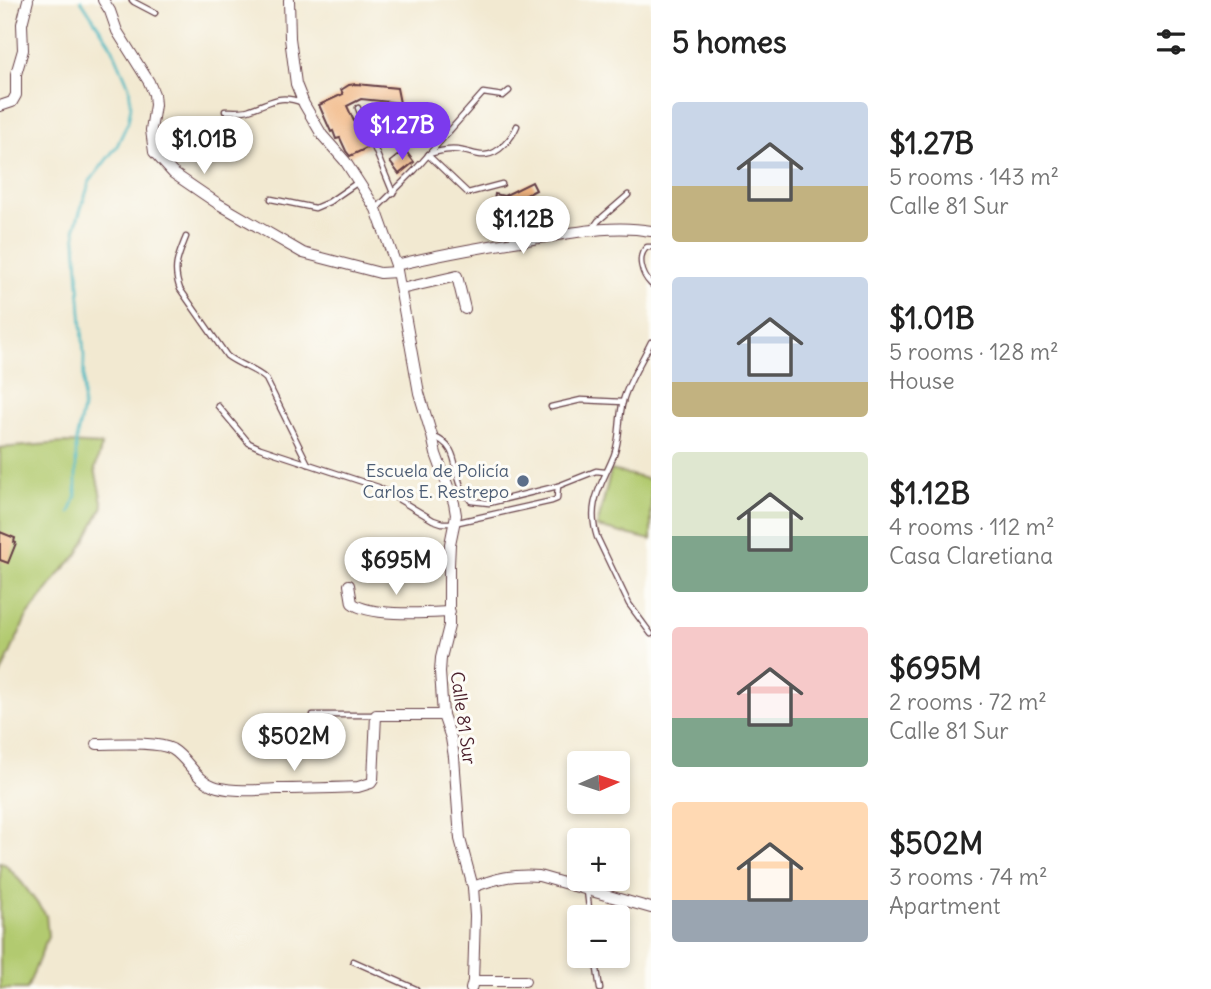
<!DOCTYPE html>
<html lang="en">
<head>
<meta charset="utf-8">
<style>
	body { margin:0; font-family:Delius,sans-serif; background:#f6f6f6; color:#222; height:100vh; display:flex; flex-direction:column; font-size:26px; white-space:nowrap }
	* { box-sizing:border-box; margin:0 }
	p { font-size:23px; color:#767676 }
	.icon { flex:none; width:38px; height:38px; fill:none; stroke:currentColor; stroke-width:2; stroke-linecap:round; stroke-linejoin:round }
	.map { position:relative; flex:1; overflow:hidden }
	.sheet { display:flex; flex-direction:column; background:#fff; width:560px }
	.sheet>* { flex:none }
	.needle { width:46px; rotate:87deg }
	.fabs { position:absolute; left:567px; top:751px; display:grid; gap:14px }
	.fabs a { display:grid; place-items:center; width:63px; height:63px; border-radius:7px; background:#fff; box-shadow:0 4px 10px #0003; font-size:35px }
	.price { position:absolute; translate:-50% -60px; padding:0 16px; border-radius:24px; background:#fff; color:#222; font-size:23px; line-height:46px; filter:drop-shadow(0 2px 4px #0008) }
	.price::after { content:''; position:absolute; left:50%; top:42px; width:21px; height:16px; margin-left:-10px; background:inherit; clip-path:polygon(0 0,100% 0,50% 100%) }
	.price.current { background:#7c3aed; color:#fff }
	ul { padding:0; list-style:none }
	li { display:flex; align-items:center; gap:21px; height:175px; padding:0 21px }
	li span { display:grid; place-items:center; flex:none; width:196px; height:140px; border-radius:7px; color:#555 }
	li>.icon { margin-inline-start:auto }
	span .icon { width:84px; height:84px; fill:#fffc; stroke-width:1 }
	li b { font-size:30px }
	h2 { display:flex; justify-content:space-between; align-items:center; height:84px; padding:0 21px; font-size:30px }
	main { display:flex; flex:1; min-height:0 }
	.map>svg:first-child { display:block }
	.green { fill:#b2ca6f; stroke:#7e744d; stroke-width:2 }
	.lines { fill:none; stroke-linecap:round; stroke-linejoin:round }
	.stream { stroke:#48b7c1; stroke-width:2.5 }
	.building { fill:#f1b581 }
	.service-casing { stroke:#633d44; stroke-width:7 }
	.minor-casing { stroke:#633d44; stroke-width:12 }
	.service { stroke:#fff; stroke-width:4.5 }
	.minor { stroke:#fff; stroke-width:10 }
	.service-dot { fill:#5c6f8a; stroke:#fdfcf7; stroke-width:2.5 }
	.labels { text-anchor:middle; stroke-width:6; stroke-linejoin:round; paint-order:stroke }
	.service-label { font-size:18px; fill:#4e5e75; stroke:#fdfcf7; text-anchor:end }
	.street-label { font-size:18px; fill:#4a1f2b; stroke:#fdfcf7 }
</style>
</head>
<body>
<main>
<div class="map">
<svg width="651" height="989" viewBox="0 0 651 989">
	<rect width="100%" height="100%" fill="#fdfcf7"/>
	<filter id="ink" filterUnits="userSpaceOnUse"><feTurbulence type="fractalNoise" baseFrequency=".0143" numOctaves="2"/><feDisplacementMap in="SourceGraphic" scale="14" xChannelSelector="R" yChannelSelector="G"/><feConvolveMatrix kernelMatrix="1 2 1 2 8 2 1 2 1" color-interpolation-filters="sRGB"/></filter>
	<filter id="wash" filterUnits="userSpaceOnUse"><feTurbulence type="fractalNoise" baseFrequency=".00686" numOctaves="4" result="noise"/><feDisplacementMap in="SourceGraphic" scale="28" xChannelSelector="R" yChannelSelector="G"/><feGaussianBlur stdDeviation="1.57" result="paint"/><feColorMatrix in="noise" values="0 0 0 0 0 0 0 0 0 0 0 0 0 0 0 0 0 1.4 0 .05"/><feComposite in="paint" operator="in"/></filter>
	<g filter="url(#wash)">
		<rect width="100%" height="100%" fill="#f2e9d1"/>
		<!-- green -->
		<g class="green">
			<path d="M 389,103 L 412,127 L 398,142 L 374,117 Z"/>
			<path d="M 64,443 L 102,445 L 95,469 L 103,506 L 78,554 L 61,572 L 26,618 L 0,676 L 0,448 Z"/>
			<path d="M 611,470 L 651,480 L 651,540 L 597,527 Z"/>
			<path d="M 0,862 L 6,865 L 22,883 L 46,915 L 48,936 L 27,989 L 0,989 Z"/>
		</g>
		<g class="lines">
			<!-- stream -->
			<path class="stream" d="M 70,513 L 76,496 L 76,441 L 83,408 L 84,356 L 75,227 L 90,181 L 117,146 L 128,122 L 131,106 L 129,86 L 112,47 L 81,0"/>
		</g>
		<g id="blocks">
			<!-- building -->
			<g class="building">
				<path d="M 356,84 L 397,88 L 400,103 L 361,99 L 347,106 L 358,130 L 361,128 L 369,147 L 350,156 L 346,151 L 340,138 L 336,139 L 333,131 L 331,132 L 319,105 L 343,94 L 341,90 L 349,85 Z"/>
				<path d="M 405,150 L 414,162 L 399,174 L 390,162 Z"/>
				<path d="M 532,182 L 536,190 L 517,200 L 520,205 L 513,209 L 511,205 L 494,200 L 495,194 L 504,196 Z"/>
				<path d="M 0,532 L 15,538 L 14,542 L 16,543 L 8,563 L 0,560 Z"/>
			</g>
		</g>
	</g>
	<g filter="url(#ink)">
		<use href="#blocks" fill-opacity="0" stroke="#633d44" stroke-width="2"/>
		<g class="lines">
			<defs>
				<g id="service">
					<path d="M 132,0 L 134,2 L 155,13"/>
					<path d="M 358,108 L 393,193"/>
					<path d="M 225,111 C 232,111 241,112 248,110 C 271,103 278,93 303,103"/>
					<path d="M 429,154 C 440,151 451,148 463,151 C 470,152 478,156 485,155 C 499,154 512,138 517,126"/>
					<path d="M 428,155 L 468,193 L 502,184"/>
					<path d="M 271,199 L 315,208 L 329,202 L 358,182"/>
					<path d="M 377,208 L 415,170 L 483,93 L 503,96 L 509,91"/>
					<path d="M 593,228 L 598,221 L 628,195"/>
					<path d="M 186,237 C 178,257 172,268 180,289 L 227,356 C 239,365 255,369 266,379 L 308,464"/>
					<path d="M 651,247 L 647,247 C 636,256 642,275 651,284"/>
					<path d="M 651,342 C 642,361 628,382 623,401 C 618,419 621,437 614,455 C 602,485 586,503 597,537 L 629,604 L 651,634"/>
					<path d="M 218,406 L 249,443 L 260,448 L 378,487 L 433,520 L 442,523 L 454,523 L 552,501 L 557,499 L 558,486"/>
					<path d="M 551,407 L 581,400 L 623,402"/>
					<path d="M 432,436 C 462,447 451,471 464,492 C 466,496 469,498 471,501 L 489,503 L 558,486 L 596,471 L 605,472"/>
					<path d="M 313,715 L 376,715"/>
					<path d="M 587,891 L 590,917"/>
					<path d="M 595,956 L 600,989"/>
					<path d="M 353,961 L 416,989"/>
				</g>
				<g id="minor">
					<path d="M 103,0 L 110,11 L 117,31 L 149,82 L 154,94 L 155,105 L 151,130 L 154,152 L 173,173 L 217,203 L 303,253 L 380,273 L 397,272"/>
					<path d="M 289,0 L 290,38 L 296,84 L 304,104 L 322,135 L 345,161 L 376,209 L 396,265 L 419,393 L 432,436 L 436,454 L 454,503 L 456,515 L 450,544 L 449,565 L 449,626 L 441,658 L 440,672 L 443,715 L 451,738 L 454,757 L 460,839 L 473,887 L 475,916 L 473,981 L 471,989"/>
					<path d="M 0,106 L 12,102 L 16,95 L 16,74 L 23,50 L 22,24 L 28,0"/>
					<path d="M 396,265 C 441,254 487,246 533,239 C 572,233 612,224 651,231"/>
					<path d="M 401,289 L 457,276 L 465,309"/>
					<path d="M 349,585 L 352,603 C 370,617 427,613 450,612"/>
					<path d="M 97,744 C 115,744 157,741 172,749 C 189,759 196,782 217,787 C 236,792 257,790 276,789 C 304,789 331,788 358,787 L 371,783 L 373,780 L 376,715 L 443,715"/>
					<path d="M 473,887 C 497,878 513,874 539,876 L 651,908"/>
					<path d="M 473,981 L 525,981"/>
				</g>
			</defs>
			<!-- service casing -->
			<use href="#service" class="service-casing"/>
			<!-- minor casing -->
			<use href="#minor" class="minor-casing"/>
			<!-- service -->
			<use href="#service" class="service"/>
			<!-- minor -->
			<use href="#minor" class="minor"/>
		</g>
	</g>
	<!-- markers -->
	<circle class="service-dot" cx="523" cy="481" r="7"/>
	<g class="labels">
		<!-- service labels -->
		<g class="service-label">
			<text x="509" y="477">Escuela de Policía<tspan x="509" dy="21">Carlos E. Restrepo</tspan></text>
		</g>
		<!-- street labels -->
		<g class="street-label">
			<text transform="translate(463 718) rotate(82)" y="6">Calle 81 Sur</text>
		</g>
	</g>
</svg>
<div class="fabs">
<a><svg class="needle" viewBox="-14 -14 28 28"><path d="M0-13l5 13h-10z" fill="#e53935"/><path d="M0 13l5-13h-10z" fill="#767676"/></svg></a>
<a>+</a>
<a>−</a>
</div>
<b class="price current" style="left:402px;top:162px">$1.27B</b>
<b class="price" style="left:204px;top:176px">$1.01B</b>
<b class="price" style="left:523px;top:256px">$1.12B</b>
<b class="price" style="left:396px;top:597px">$695M</b>
<b class="price" style="left:294px;top:773px">$502M</b>
</div>
<section class="sheet">
<h2>5 homes<svg class="icon" aria-label="filters" viewBox="0 0 24 24"><path d="M4 7h16M4 17h16"/><circle cx="9" cy="7" r="2"/><circle cx="15" cy="17" r="2"/></svg></h2>
<ul>
<li><span style="background:linear-gradient(#c9d6e8 60%,#c2b280 0)"><svg class="icon" aria-label="home" viewBox="0 0 24 24"><path d="M3 11l9-7 9 7M6 9v11h12V9"/></svg></span><div><b>$1.27B</b><p>5 rooms · 143 m²</p><p>Calle 81 Sur</p></div></li>
<li><span style="background:linear-gradient(#c9d6e8 75%,#c2b280 0)"><svg class="icon" aria-label="home" viewBox="0 0 24 24"><path d="M3 11l9-7 9 7M6 9v11h12V9"/></svg></span><div><b>$1.01B</b><p>5 rooms · 128 m²</p><p>House</p></div></li>
<li><span style="background:linear-gradient(#dfe7d0 60%,#7fa58c 0)"><svg class="icon" aria-label="home" viewBox="0 0 24 24"><path d="M3 11l9-7 9 7M6 9v11h12V9"/></svg></span><div><b>$1.12B</b><p>4 rooms · 112 m²</p><p>Casa Claretiana</p></div></li>
<li><span style="background:linear-gradient(#f6c9c9 65%,#7fa58c 0)"><svg class="icon" aria-label="home" viewBox="0 0 24 24"><path d="M3 11l9-7 9 7M6 9v11h12V9"/></svg></span><div><b>$695M</b><p>2 rooms · 72 m²</p><p>Calle 81 Sur</p></div></li>
<li><span style="background:linear-gradient(#ffd9b3 70%,#9aa5b1 0)"><svg class="icon" aria-label="home" viewBox="0 0 24 24"><path d="M3 11l9-7 9 7M6 9v11h12V9"/></svg></span><div><b>$502M</b><p>3 rooms · 74 m²</p><p>Apartment</p></div></li>
</ul>
</section>
</main>
</body>
</html>
